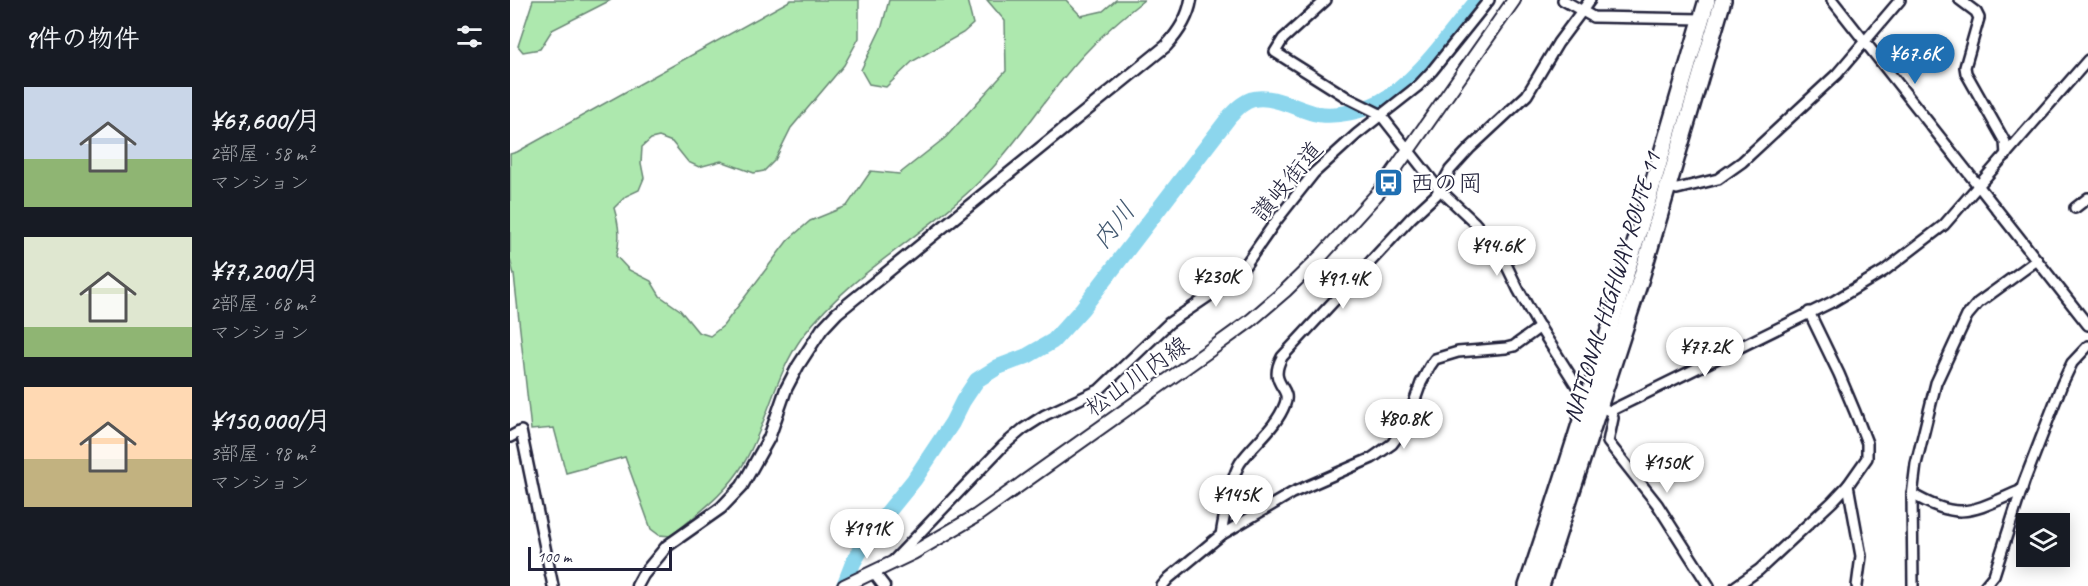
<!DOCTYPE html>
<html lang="ja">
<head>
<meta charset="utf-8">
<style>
	body { margin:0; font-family:Caveat,"Klee One",sans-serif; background:#20242c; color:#f1f3f6; height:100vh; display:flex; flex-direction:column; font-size:22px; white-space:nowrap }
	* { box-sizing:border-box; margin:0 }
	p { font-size:20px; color:#9ea1a6 }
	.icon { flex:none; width:33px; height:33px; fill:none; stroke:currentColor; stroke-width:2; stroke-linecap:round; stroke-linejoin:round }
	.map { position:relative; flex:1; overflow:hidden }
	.side { display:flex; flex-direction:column; background:#171b24; width:510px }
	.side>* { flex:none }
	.buttons { position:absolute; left:1506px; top:513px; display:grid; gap:12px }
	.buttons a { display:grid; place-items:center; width:54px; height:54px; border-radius:0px; background:#171b24; box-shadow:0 3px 15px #0003; font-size:30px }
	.scale { position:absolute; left:18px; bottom:15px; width:144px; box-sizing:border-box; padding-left:6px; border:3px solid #22223b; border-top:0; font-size:16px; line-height:21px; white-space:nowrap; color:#22223b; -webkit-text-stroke:4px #fff; paint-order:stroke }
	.price { position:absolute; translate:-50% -51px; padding:0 14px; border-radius:21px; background:#fff; color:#222; font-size:20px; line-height:39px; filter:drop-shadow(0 2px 3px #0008) }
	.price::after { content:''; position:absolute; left:50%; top:36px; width:18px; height:14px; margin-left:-9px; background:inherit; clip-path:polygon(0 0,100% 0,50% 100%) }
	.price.current { background:#1f6fb2; color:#fff }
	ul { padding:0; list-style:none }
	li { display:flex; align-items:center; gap:18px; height:150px; padding:0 24px }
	li span { display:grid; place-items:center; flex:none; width:168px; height:120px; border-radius:0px; color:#555 }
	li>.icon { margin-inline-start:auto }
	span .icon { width:72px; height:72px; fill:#fffc; stroke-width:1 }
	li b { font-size:26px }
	h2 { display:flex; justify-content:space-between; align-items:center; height:72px; padding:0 24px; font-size:26px }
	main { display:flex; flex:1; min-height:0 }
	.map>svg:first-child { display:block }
	.green { fill:#ade8ae; stroke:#688574; stroke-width:1.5 }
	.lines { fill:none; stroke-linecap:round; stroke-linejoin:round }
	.river { stroke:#8cd6ed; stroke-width:16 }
	.minor-casing { stroke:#22223b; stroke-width:14 }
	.tertiary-casing { stroke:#22223b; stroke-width:15 }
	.secondary-casing { stroke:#22223b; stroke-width:16 }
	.trunk-casing { stroke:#22223b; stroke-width:20 }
	.minor { stroke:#fff; stroke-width:9 }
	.tertiary { stroke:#fff; stroke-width:10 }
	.secondary { stroke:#fff; stroke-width:12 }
	.trunk { stroke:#fff; stroke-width:15 }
	.labels { text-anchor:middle; stroke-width:4.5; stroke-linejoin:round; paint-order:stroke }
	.street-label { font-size:24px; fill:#22223b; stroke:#fff }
	.poi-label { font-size:24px; fill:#22223b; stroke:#fff; text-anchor:start }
	.water-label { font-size:26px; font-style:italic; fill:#425870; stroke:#fff }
</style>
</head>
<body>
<main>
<section class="side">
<h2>9件の物件<svg class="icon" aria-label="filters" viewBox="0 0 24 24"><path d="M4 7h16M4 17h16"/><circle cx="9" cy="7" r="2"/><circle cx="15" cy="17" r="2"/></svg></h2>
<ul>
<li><span style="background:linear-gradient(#c9d6e8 60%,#8fb573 0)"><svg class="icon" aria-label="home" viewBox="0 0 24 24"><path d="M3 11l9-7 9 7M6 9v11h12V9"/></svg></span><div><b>¥67,600/月</b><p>2部屋 · 58 m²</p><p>マンション</p></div></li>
<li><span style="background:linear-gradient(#dfe7d0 75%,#8fb573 0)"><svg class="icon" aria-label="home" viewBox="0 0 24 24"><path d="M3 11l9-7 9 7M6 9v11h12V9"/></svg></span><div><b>¥77,200/月</b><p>2部屋 · 68 m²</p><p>マンション</p></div></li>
<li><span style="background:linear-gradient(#ffd9b3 60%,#c2b280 0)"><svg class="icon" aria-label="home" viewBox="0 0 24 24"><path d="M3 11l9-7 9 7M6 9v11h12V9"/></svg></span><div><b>¥150,000/月</b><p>3部屋 · 98 m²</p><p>マンション</p></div></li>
</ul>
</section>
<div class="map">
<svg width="1578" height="586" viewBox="0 0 1578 586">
	<rect width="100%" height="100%" fill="#fff"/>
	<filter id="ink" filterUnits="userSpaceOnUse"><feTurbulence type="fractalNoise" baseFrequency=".0167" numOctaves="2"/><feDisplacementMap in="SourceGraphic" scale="12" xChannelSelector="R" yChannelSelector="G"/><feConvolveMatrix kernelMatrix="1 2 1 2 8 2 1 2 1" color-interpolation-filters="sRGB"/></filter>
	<g filter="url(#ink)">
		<!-- green -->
		<g class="green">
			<path d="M 23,0 L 101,0 L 42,30 L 30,49 L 13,52 L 8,46 Z"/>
			<path d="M 281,0 L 349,0 L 349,38 L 334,65 L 281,128 L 265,160 L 254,171 L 244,173 L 211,161 L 189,167 L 178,162 L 162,142 L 149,137 L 141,139 L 132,147 L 131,163 L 134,178 L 129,190 L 116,196 L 104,208 C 109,225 111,239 106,256 L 119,270 L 141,281 L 150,296 L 170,310 L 188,332 L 200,336 L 213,326 L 278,240 L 300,221 L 337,206 L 361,171 L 389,174 L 436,137 L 496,71 L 495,21 L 477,0 L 556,0 L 571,16 L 593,11 L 606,0 L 634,0 C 615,15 596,31 580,48 C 540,88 513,138 473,178 C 417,235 342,271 293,336 C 265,374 258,422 234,463 C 217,493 187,514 161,536 L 149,535 L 141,529 L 115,457 L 56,473 L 44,428 L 21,430 L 4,275 L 0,259 L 0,154 L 7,152 Z"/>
			<path d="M 379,0 L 457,0 L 463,24 L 453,33 L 403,61 L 376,87 L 359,84 L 351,70 L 372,26 Z"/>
		</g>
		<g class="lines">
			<!-- river -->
			<path class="river" d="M 334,586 L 343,563 L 361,533 L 404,480 L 442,423 L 453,401 L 467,380 L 488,367 L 517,356 L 543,341 L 572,309 L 720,116 C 724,112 728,107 733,104 C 754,88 786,110 808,114 C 828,117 852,111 870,102 C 908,82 940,33 968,0"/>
			<defs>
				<g id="minor">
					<path d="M 816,0 L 773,39 L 765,52 L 838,98 L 870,114 L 929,189 L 964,222 L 991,254 L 1008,289 L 1027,323 L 1077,402 L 1100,411 L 1324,301 L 1374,271 L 1434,225 L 1578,60"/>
					<path d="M 1053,0 L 1083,17 L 1191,19"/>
					<path d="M 1322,0 L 1578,325"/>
					<path d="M 1450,0 L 1466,12 L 1469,18 L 1455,67 L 1456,73 L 1495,142 L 1496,155"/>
					<path d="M 1155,186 L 1167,189 L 1208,179 L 1232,162 L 1327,74 L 1390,0"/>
					<path d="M 1565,208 L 1578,198"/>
					<path d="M 1100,411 L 1103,418 L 1098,442 L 1147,504 L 1199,586"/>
					<path d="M 0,437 L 11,431 L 43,586"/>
					<path d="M 1338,485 L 1351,556 L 1347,586"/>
					<path d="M 1402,494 C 1451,523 1464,510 1512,490"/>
					<path d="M 711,535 L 782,493 L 862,458 L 882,444 L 896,425 L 911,383 L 920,366 L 925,359 L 948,352 L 996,348 L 1004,346 L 1030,327"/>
					<path d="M 384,560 L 493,446 L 513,429 L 535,415 L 589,390 L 659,323 L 727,277 L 766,221 L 804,173 L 847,134 L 908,86 L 922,71 L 979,0"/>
					<path d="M 652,586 L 659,578 L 711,535 C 714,517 721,478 730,463 C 744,443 766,428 775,404 C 782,386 757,385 772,357 L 901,218 L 926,195 L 940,170 L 960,148 L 1017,95 L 1048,43 L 1080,0"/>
					<path d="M 1226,586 L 1249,570 L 1322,502 L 1338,485 L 1357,458 L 1357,443 L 1345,412 L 1329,374 L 1299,312"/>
					<path d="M 1403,586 L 1402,496 L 1406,464 L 1426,383 L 1457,316 L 1468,303 L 1527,260"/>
					<path d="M 1475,586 L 1484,575 L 1514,482 L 1552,384 L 1562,363 L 1578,346"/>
				</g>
				<g id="tertiary">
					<path d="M 364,573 L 374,586"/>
					<path d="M 127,586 L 133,575 L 157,546 L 211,508 L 232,486 L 259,438 L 276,389 L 288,366 L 312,329 L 327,313 L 656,46 C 668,33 678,18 681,0"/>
				</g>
				<path id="secondary" d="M 334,586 L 403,553 L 466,516 L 700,350 L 740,321 L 775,291 L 812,255 L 869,192 L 1004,0"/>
				<g id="trunk">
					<path d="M 1017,586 C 1083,393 1139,196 1197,0"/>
					<path d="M 1031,586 L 1131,278 L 1213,0"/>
				</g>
			</defs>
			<!-- minor casing -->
			<use href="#minor" class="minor-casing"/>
			<!-- tertiary casing -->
			<use href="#tertiary" class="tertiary-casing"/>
			<!-- secondary casing -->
			<use href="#secondary" class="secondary-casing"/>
			<!-- trunk casing -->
			<use href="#trunk" class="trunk-casing"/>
			<!-- minor -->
			<use href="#minor" class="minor"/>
			<!-- tertiary -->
			<use href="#tertiary" class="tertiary"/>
			<!-- secondary -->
			<use href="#secondary" class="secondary"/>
			<!-- trunk -->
			<use href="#trunk" class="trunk"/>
		</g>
	</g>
	<!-- icons -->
	<defs>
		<symbol id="bus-square" viewBox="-11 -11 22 22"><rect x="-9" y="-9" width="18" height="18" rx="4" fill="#1f6fb2" stroke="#fff"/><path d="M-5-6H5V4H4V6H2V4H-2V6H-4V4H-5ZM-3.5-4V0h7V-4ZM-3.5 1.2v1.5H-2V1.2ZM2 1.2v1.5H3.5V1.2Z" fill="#fff"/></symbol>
	</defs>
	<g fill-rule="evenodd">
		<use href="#bus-square" x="862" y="166" width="33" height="33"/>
	</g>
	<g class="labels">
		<!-- street labels -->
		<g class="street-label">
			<text transform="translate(777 181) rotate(-50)" y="8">讃岐街道</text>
			<text transform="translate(1102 287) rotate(-73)" y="8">NATIONAL HIGHWAY ROUTE 11</text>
			<text transform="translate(627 376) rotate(-35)" y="8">松山川内線</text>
		</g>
		<!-- poi labels -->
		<g class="poi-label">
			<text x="900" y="191">西の岡</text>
		</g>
		<!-- water labels -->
		<g class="water-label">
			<text transform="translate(603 225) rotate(-51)" y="9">内川</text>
		</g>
	</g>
</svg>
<div class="buttons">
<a><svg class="icon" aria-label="layers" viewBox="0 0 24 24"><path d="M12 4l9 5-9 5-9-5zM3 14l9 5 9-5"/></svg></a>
</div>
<div class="scale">100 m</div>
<b class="price current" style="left:1405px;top:85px">¥67.6K</b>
<b class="price" style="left:987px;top:277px">¥94.6K</b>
<b class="price" style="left:706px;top:308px">¥230K</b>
<b class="price" style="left:833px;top:310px">¥91.4K</b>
<b class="price" style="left:1195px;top:378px">¥77.2K</b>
<b class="price" style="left:894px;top:450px">¥80.8K</b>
<b class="price" style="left:1157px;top:494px">¥150K</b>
<b class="price" style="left:726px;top:526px">¥145K</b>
<b class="price" style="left:357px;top:560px">¥191K</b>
</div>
</main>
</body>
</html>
